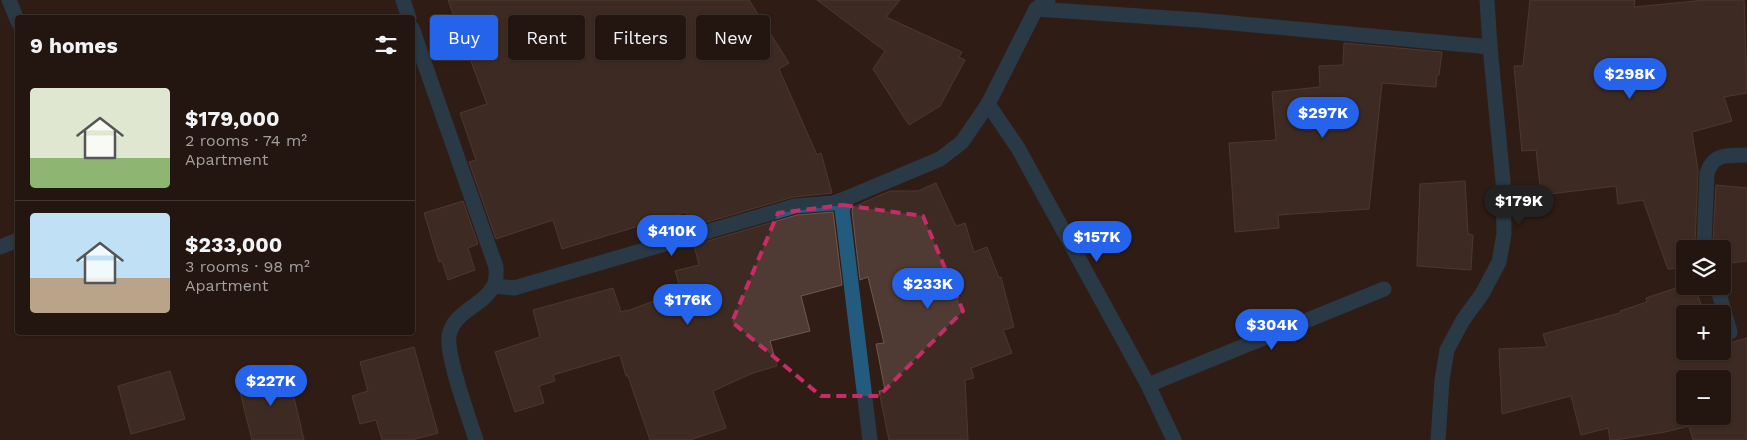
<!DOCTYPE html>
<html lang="en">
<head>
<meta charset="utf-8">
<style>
	body { margin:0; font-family:"Work Sans",sans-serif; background:#2b1f19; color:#f1f3f6; height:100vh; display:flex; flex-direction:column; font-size:19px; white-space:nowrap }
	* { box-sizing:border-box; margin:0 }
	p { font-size:16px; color:#a39f9f }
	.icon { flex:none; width:28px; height:28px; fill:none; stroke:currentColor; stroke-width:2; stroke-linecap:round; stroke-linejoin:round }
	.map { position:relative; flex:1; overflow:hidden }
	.sheet { position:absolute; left:15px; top:15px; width:400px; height:320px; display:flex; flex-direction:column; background:#231610; border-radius:5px; box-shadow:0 1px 4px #0004,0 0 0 1px #403530 }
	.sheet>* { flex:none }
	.hud { position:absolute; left:430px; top:15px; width:475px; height:45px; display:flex; gap:10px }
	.buttons { position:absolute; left:1676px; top:240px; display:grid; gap:10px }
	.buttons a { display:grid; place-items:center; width:55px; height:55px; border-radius:5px; background:#231610; box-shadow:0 1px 4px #0004,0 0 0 1px #403530; font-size:25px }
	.price { position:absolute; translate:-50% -42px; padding:0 11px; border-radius:18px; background:#2563eb; color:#fff; font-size:16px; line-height:32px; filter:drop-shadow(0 1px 2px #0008) }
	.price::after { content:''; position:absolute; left:50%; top:30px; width:15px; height:11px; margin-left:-8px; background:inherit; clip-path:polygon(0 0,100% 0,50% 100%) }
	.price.selected { background:#222; color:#fff }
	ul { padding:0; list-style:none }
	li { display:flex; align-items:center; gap:15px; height:125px; padding:0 15px }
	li+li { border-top:1px solid #403530 }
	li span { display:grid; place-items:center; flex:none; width:140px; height:100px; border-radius:5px; color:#555 }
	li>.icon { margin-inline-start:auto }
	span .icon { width:60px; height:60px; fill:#fffc; stroke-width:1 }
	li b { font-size:21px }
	h2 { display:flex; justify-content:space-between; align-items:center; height:60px; padding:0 15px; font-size:21px }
	.tag { padding:0 18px; border-radius:5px; background:#231610; box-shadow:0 1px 4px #0004,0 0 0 1px #403530; font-size:18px; line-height:45px }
	.tag.selected { background:#2563eb; color:#fff }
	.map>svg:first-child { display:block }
	.building { fill:#4f3b33; stroke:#6e5850; fill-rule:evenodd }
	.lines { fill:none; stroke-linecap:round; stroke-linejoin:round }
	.street { stroke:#235b7f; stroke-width:15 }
	.marked { fill:none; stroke:#c62c67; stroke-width:4; stroke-dasharray:10 6; stroke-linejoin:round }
</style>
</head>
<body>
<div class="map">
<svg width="1747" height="440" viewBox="0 0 1747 440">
	<rect width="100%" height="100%" fill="#2f1d16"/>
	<!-- building -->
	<g class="building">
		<path d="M 448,0 L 749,0 L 789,63 L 779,69 L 817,155 L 821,153 L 832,193 L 793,197 L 690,227 L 686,212 L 562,249 L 553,220 L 496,239 L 469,162 L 476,160 L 460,113 L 487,104 Z"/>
		<path d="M 817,0 L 900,0 L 886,17 L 962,52 L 959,57 L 965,60 L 940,106 L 909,125 L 873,69 L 885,51 Z"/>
		<path d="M 1530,0 L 1635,0 L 1634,7 L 1706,0 L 1744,0 L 1747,93 L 1724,97 L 1732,121 L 1692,132 L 1698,170 L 1695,244 L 1696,249 L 1685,249 L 1685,268 L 1668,269 L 1643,200 L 1618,204 L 1616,186 L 1541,195 L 1536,150 L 1522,151 L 1514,66 L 1523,66 Z"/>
		<path d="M 1344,43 L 1442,52 L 1439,75 L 1437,75 L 1436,87 L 1382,83 L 1369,209 L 1278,215 L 1279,228 L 1235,232 L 1229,143 L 1276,140 L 1272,92 L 1320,87 L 1319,66 L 1343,65 Z"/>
		<path d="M 1465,181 L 1468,234 L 1473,235 L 1471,270 L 1417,266 L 1420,184 Z"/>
		<path d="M 936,183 L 956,226 L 965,223 L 974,252 L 987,247 L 999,278 L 1001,277 L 1014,327 L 1003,330 L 1012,353 L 971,368 L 974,378 L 965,380 L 968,440 L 889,440 L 879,391 L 885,390 L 876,344 L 884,343 L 868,277 L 860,280 L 852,211 L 853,207 L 890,191 L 918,191 Z"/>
		<path d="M 1716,185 L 1747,188 L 1747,261 L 1722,264 L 1722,249 L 1715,249 L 1713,242 Z"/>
		<path d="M 463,201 L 478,244 L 468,248 L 475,270 L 448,280 L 442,261 L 439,262 L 424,213 Z"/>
		<path d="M 833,212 L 842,285 L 801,296 L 810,331 L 770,341 L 777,366 L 753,373 L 713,391 L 726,428 L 690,440 L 650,440 L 628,376 L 626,376 L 620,355 L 553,375 L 555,381 L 539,386 L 544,403 L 515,412 L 495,352 L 540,337 L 533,310 L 613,288 L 621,312 L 627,310 L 627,311 L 681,291 L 675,271 L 699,265 L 694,245 L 797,215 Z"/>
		<path d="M 1685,285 L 1695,286 L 1704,314 L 1685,314 L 1685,351 L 1722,351 L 1722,345 L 1747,338 L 1747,440 L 1693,440 L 1689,426 L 1665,432 L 1615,440 L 1610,440 L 1608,428 L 1581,435 L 1571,396 L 1502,414 L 1499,349 L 1547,347 L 1543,334 L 1620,313 L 1620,311 L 1647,302 L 1646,298 ZM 1685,379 L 1722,379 L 1722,416 L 1685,416 Z"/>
		<path d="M 414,347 L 438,433 L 412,440 L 382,440 L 376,420 L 360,424 L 352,396 L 368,391 L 360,362 Z"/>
		<path d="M 287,368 L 304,440 L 252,440 L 237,380 Z"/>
		<path d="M 170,371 L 185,419 L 131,434 L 118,386 Z"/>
	</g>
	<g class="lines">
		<!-- street -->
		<g class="street">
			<path d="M 9,0 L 18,22"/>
			<path d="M 403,0 L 409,18"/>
			<path d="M 1036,9 L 1199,20 L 1490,47"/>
			<path d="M 412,28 L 496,267 C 496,273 497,279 494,285 C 484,306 453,311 449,336 C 446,356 469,418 476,440"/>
			<path d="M 988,104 L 1018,148 L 1148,385 L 1174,440"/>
			<path d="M 0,247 L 18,240"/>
			<path d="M 1706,249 L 1704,244 L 1707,173 C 1714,152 1728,156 1747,155"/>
			<path d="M 494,286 L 514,288 L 795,206 L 833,203 L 847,198"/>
			<path d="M 1717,286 L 1730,332"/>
			<path d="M 1148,385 L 1384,289"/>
			<path d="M 870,440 L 844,225 L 842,210 L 847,198 L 940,159 L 962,142 L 988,104 L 1036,9 L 1048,0"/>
			<path d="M 1438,440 L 1442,380 L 1447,350 L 1463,320 L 1482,294 L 1499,262 L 1504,234 L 1503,181 L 1490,47 L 1487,0"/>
		</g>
	</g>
	<!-- marked area -->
	<path d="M0 0H1747V440H0ZM 843,205 L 923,216 L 963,311 L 879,396 L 821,396 L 732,322 L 778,213 Z" fill="#2f1d16" fill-opacity=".55" fill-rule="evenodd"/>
	<path class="marked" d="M 843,205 L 923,216 L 963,311 L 879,396 L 821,396 L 732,322 L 778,213 Z"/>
</svg>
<div class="buttons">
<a><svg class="icon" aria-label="layers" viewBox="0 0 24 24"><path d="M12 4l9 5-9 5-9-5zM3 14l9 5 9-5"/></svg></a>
<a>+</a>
<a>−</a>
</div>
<b class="price" style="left:1630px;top:100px">$298K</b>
<b class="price" style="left:1323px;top:139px">$297K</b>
<b class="price selected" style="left:1519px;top:227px">$179K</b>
<b class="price" style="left:672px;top:257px">$410K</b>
<b class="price" style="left:1097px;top:263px">$157K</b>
<b class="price" style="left:928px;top:310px">$233K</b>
<b class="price" style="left:688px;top:326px">$176K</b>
<b class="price" style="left:1272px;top:351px">$304K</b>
<b class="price" style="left:271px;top:407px">$227K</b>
<div class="hud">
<a class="tag selected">Buy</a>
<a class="tag">Rent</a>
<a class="tag">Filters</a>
<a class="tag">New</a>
</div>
<section class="sheet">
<h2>9 homes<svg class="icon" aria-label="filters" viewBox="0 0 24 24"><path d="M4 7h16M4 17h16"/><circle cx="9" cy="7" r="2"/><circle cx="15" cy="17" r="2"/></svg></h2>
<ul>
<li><span style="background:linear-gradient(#dfe7d0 70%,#8fb573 0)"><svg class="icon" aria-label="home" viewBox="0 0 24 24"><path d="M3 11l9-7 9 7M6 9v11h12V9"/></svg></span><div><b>$179,000</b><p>2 rooms · 74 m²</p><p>Apartment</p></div></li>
<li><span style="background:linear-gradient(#bfe0f5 65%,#b9a48a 0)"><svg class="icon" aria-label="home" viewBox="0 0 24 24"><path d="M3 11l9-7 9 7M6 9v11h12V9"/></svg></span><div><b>$233,000</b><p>3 rooms · 98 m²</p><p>Apartment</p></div></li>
</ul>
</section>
</div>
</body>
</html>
